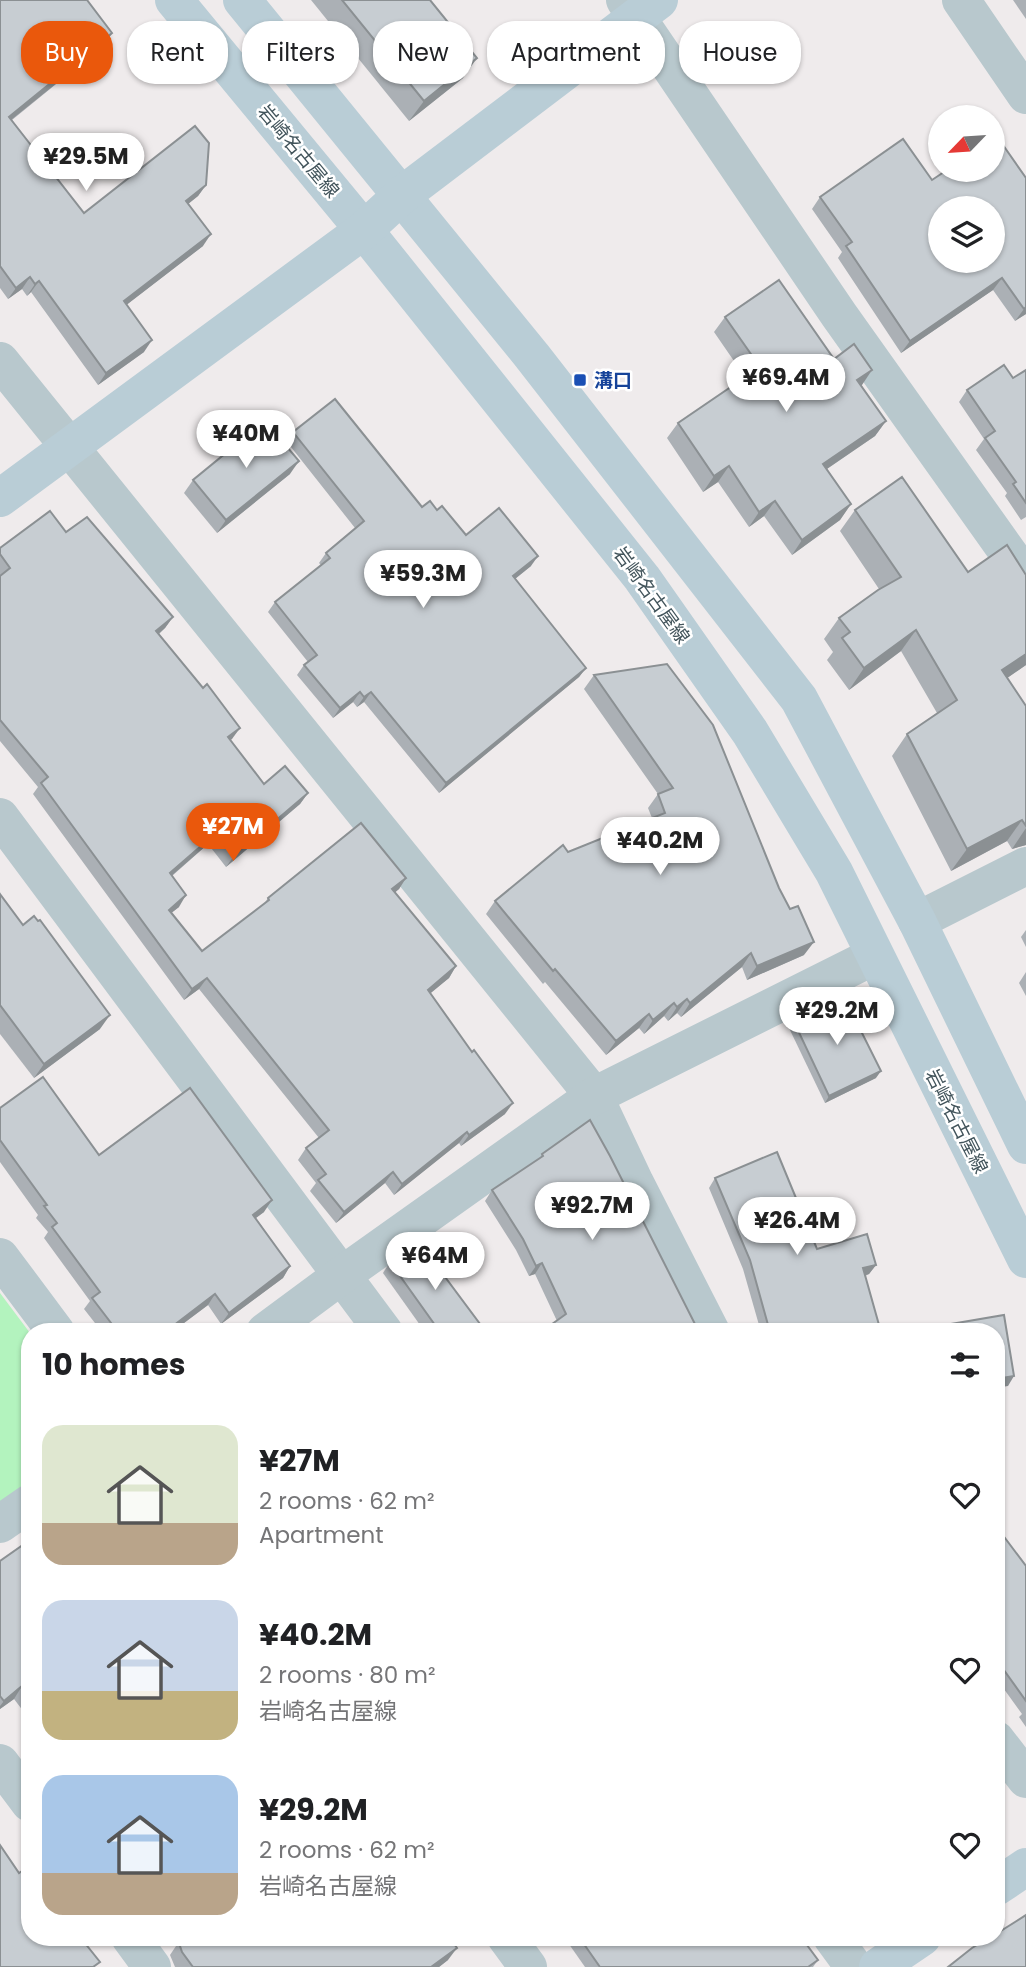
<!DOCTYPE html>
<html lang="en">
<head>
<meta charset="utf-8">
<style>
	body { margin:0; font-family:Poppins,"Noto Sans JP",sans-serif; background:#f2f2f2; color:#202124; height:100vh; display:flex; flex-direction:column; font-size:26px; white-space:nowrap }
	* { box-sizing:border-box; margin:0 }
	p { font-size:23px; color:#757577 }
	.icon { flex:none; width:38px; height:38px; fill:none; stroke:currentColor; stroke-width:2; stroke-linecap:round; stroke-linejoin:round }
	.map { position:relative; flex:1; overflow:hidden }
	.sheet { position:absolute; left:21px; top:1323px; width:984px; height:623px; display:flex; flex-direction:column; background:#fff; border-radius:28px; box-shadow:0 2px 5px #0004 }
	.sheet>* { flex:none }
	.guide { position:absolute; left:21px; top:21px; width:985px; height:63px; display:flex; gap:14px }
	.needle { width:46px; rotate:245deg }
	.controls { position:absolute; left:928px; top:105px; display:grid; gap:14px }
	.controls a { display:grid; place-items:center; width:77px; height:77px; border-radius:50%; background:#fff; box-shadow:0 2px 5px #0004; font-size:35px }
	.price { position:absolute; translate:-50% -60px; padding:0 16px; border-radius:24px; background:#fff; color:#222; font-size:23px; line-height:46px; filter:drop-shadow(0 2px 4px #0008) }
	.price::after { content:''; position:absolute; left:50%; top:42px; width:21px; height:16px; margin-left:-10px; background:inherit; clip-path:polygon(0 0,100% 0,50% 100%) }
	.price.selected { background:#ea580c; color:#fff }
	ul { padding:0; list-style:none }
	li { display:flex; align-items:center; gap:21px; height:175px; padding:0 21px }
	li span { display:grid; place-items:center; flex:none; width:196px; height:140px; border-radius:21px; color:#555 }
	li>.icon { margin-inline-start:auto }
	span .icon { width:84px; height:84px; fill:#fffc; stroke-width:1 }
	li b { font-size:30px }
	h2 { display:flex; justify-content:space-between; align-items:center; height:84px; padding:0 21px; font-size:30px }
	.pill { padding:0 24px; border-radius:28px; background:#fff; box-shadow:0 2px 5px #0004; font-size:24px; line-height:63px }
	.pill.selected { background:#ea580c; color:#fff }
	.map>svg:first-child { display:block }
	.green { fill:#b3f3be }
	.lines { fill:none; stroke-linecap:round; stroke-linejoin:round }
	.street { stroke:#b8c8cd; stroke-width:38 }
	.secondary { stroke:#b9cdd6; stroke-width:38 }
	.wall { fill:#abb0b5 }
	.shaded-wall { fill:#8b9093 }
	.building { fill:#c7cdd2; stroke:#8b9093; stroke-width:2; fill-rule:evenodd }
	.transit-dot { fill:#1a4fb4; stroke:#fff; stroke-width:2.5 }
	.labels { text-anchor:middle; stroke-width:5; stroke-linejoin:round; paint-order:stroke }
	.street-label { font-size:19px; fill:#42545b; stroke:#fff }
	.transit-label { font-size:19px; font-weight:bold; fill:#164399; stroke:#fff; text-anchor:start }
</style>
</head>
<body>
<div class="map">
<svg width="1026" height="1967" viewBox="0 0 1026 1967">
	<rect width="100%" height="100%" fill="#efebec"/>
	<!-- green -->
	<path class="green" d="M 0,1293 L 30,1333 L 30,1488 L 0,1509 Z"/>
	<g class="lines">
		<!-- street -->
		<g class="street">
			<path d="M 625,0 L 839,315 L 1026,578"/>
			<path d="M 961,0 L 1026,95"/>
			<path d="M 0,361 L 594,1096 L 635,1183 L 711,1332"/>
			<path d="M 0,817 L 384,1332"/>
			<path d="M 917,921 L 1026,866"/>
			<path d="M 0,1257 L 56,1332"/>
			<path d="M 265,1332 L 342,1275 L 594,1096 L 874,956"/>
			<path d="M 0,1524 L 30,1503"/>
			<path d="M 996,1740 L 1026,1779"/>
			<path d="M 0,1763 L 30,1803"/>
			<path d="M 130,1937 L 152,1967"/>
			<path d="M 506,1937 L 528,1967"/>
			<path d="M 832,1937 L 854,1967"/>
		</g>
		<!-- secondary -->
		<g class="secondary">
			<path d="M 174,0 L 364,230 L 642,578 L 750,732 L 834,872 L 1026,1259"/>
			<path d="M 242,0 L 532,356 L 799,699 L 917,921 L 1026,1145"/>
			<path d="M 0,498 L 364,230 L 402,195 L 659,0"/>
			<path d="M 996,1887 L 1026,1867"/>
			<path d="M 878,1967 L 922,1937"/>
		</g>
	</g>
	<!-- wall -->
	<g class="wall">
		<path d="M 0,0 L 104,45 L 12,120 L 84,213 L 206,185 L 198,196 L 188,204 L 203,246 L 126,305 L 144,352 L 98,385 L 31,292 L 27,296 L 22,289 L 8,299 L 0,288 Z"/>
		<path d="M 311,0 L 430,0 L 463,78 L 409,121 Z"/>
		<path d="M 1013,0 L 1026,0 L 1026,19 Z"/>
		<path d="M 947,170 L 1026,314 L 1015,321 L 993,290 L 901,353 L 838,258 L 842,252 L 812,209 L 820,197 L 932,180 Z"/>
		<path d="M 725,317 L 834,359 L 861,385 L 886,421 L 875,436 L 827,469 L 851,504 L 840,520 L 792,555 L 764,516 L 749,527 L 718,482 L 703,492 L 667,438 L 678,423 L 745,377 L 714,332 Z"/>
		<path d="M 1026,370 L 1026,517 L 1021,520 L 1005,496 L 1007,493 L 976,450 L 984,439 L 959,402 L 967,390 L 1013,378 Z"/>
		<path d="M 293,432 L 422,507 L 437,510 L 466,535 L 531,566 L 515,579 L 586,668 L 579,677 L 439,793 L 364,702 L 357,707 L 353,702 L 333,718 L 297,675 L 304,665 L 308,662 L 268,612 L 275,602 L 321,565 L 319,563 L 326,553 L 355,528 L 287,442 Z"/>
		<path d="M 290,474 L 217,533 L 184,493 L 193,480 Z"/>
		<path d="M 855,510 L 968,572 L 1026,575 L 1026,665 L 1007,678 L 1026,706 L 1026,845 L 1012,849 L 1007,841 L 951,871 L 892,756 L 907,734 L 937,713 L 901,651 L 849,690 L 827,660 L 833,652 L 824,639 L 839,618 L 879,589 L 840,531 Z"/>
		<path d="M 66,532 L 173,617 L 165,628 L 159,634 L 203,688 L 240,728 L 230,740 L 264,784 L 308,793 L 300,804 L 226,867 L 208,844 L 172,876 L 179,907 L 171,913 L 202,951 L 264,904 L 268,898 L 406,878 L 399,889 L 395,892 L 456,966 L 449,978 L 430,993 L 505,1114 L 461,1146 L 459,1143 L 394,1195 L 385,1183 L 336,1223 L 310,1191 L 316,1183 L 298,1160 L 306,1148 L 319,1138 L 199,989 L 184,1000 L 33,794 L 38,787 L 0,741 L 0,548 Z"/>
		<path d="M 594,675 L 804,955 L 747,980 L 742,967 L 681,1017 L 677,1013 L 668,1021 L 664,1016 L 644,1034 L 639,1028 L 606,1055 L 545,982 L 543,984 L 486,914 L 495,901 L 568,852 L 652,818 L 648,808 L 658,794 L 584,689 Z"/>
		<path d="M 0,894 L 100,1029 L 34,1078 L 0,1034 Z"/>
		<path d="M 1026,930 L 1026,947 L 1021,937 Z"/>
		<path d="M 1026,972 L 1026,996 L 1019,983 Z"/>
		<path d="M 794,1022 L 876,1078 L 825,1103 L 789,1028 Z"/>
		<path d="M 0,1108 L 99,1155 L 264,1212 L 256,1218 L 290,1266 L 283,1278 L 221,1324 L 208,1305 L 172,1332 L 102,1332 L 84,1309 L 90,1301 L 44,1238 L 48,1232 L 36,1218 L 38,1215 L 0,1162 Z"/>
		<path d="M 542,1154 L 699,1332 L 557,1321 L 535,1274 L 529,1276 L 516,1250 L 485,1201 L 492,1190 L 539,1160 Z"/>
		<path d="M 715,1178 L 817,1249 L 876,1265 L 869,1274 L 865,1276 L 881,1332 L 761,1332 L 743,1269 L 709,1188 Z"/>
		<path d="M 390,1262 L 486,1332 L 425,1332 L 383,1273 Z"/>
		<path d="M 30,1525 L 30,1720 L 14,1699 L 0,1709 L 0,1561 L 27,1542 L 22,1535 Z"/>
		<path d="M 996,1526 L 1026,1566 L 1026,1727 L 1019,1717 L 1022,1714 L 996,1678 Z"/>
		<path d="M 174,1937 L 449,1937 L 448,1960 L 439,1967 L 175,1967 L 170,1955 L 178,1943 Z"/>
		<path d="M 564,1937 L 801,1937 L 818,1960 L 813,1967 L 585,1967 Z"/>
	</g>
	<!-- shaded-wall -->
	<g class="shaded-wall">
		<path d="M 112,33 L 104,45 L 1,128 L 9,117 Z"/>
		<path d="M 477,58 L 463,78 L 409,121 L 424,101 Z"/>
		<path d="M 206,185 L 198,196 L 178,212 L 186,201 Z"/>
		<path d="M 211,234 L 203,246 L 116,313 L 124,301 Z"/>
		<path d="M 30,277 L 22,289 L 8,299 L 16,288 Z"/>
		<path d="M 1002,278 L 993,290 L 901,353 L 910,341 Z"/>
		<path d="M 39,281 L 31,292 L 27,296 L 35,284 Z"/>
		<path d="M 1026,307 L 1026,314 L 1015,321 L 1024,309 Z"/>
		<path d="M 152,340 L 144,352 L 98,385 L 106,373 Z"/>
		<path d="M 872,370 L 862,385 L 847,395 L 857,380 Z"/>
		<path d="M 886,421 L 875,436 L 812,479 L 823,464 Z"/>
		<path d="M 299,461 L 290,474 L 217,533 L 226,520 Z"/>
		<path d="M 729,466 L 718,482 L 703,492 L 714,476 Z"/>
		<path d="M 775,501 L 764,516 L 749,527 L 759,512 Z"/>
		<path d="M 851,504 L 840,520 L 792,555 L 802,540 Z"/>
		<path d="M 538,556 L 531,566 L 506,586 L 513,576 Z"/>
		<path d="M 173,617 L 165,628 L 149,642 L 156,631 Z"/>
		<path d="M 916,630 L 901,651 L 849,690 L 864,668 Z"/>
		<path d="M 1026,654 L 1026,665 L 987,692 L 1002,670 Z"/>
		<path d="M 586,668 L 579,677 L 439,793 L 446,783 Z"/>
		<path d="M 360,692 L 353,702 L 333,718 L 340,708 Z"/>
		<path d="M 371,692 L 364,702 L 357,707 L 364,697 Z"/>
		<path d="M 240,728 L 232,739 L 220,749 L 228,737 Z"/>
		<path d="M 308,793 L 300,804 L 226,867 L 234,856 Z"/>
		<path d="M 1022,820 L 1007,841 L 951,871 L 967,849 Z"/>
		<path d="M 1026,828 L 1026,845 L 1012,849 Z"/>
		<path d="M 216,833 L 208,844 L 162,884 L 170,873 Z"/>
		<path d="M 406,878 L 399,889 L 385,901 L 392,889 Z"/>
		<path d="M 186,895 L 179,907 L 161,921 L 169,910 Z"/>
		<path d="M 814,942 L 804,955 L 747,980 L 757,966 Z"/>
		<path d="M 751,953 L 742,967 L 681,1017 L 690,1003 Z"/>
		<path d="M 456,966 L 449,978 L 420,1002 L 428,990 Z"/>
		<path d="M 207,978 L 199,989 L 184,1000 L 192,989 Z"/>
		<path d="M 687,999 L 677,1013 L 668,1021 L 677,1007 Z"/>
		<path d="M 674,1003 L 664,1016 L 644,1034 L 653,1020 Z"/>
		<path d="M 649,1014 L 639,1028 L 606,1055 L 616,1041 Z"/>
		<path d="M 110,1015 L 100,1029 L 34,1078 L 44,1064 Z"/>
		<path d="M 881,1071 L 876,1078 L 825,1103 L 829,1096 Z"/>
		<path d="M 513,1103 L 505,1114 L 461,1146 L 469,1135 Z"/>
		<path d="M 467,1132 L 459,1143 L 394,1195 L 402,1184 Z"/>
		<path d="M 393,1172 L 385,1183 L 336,1223 L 344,1212 Z"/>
		<path d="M 272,1200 L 264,1212 L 245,1226 L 253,1215 Z"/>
		<path d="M 542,1263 L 535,1274 L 529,1276 L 536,1266 Z"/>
		<path d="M 876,1265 L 869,1274 L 857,1278 L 863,1268 Z"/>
		<path d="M 290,1266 L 283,1278 L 221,1324 L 229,1313 Z"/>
		<path d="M 215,1294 L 208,1305 L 172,1332 L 165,1332 Z"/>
		<path d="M 1014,1376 L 1008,1386 L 996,1388 L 996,1379 Z"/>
		<path d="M 22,1686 L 14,1699 L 0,1709 L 0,1706 L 4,1701 Z"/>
		<path d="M 457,1948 L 448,1960 L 439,1967 L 431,1967 Z"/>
	</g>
	<!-- building -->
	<g class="building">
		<path d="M 0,0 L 87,0 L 112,33 L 9,117 L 84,213 L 195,126 L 209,143 L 206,185 L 186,201 L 211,234 L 124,301 L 152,340 L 106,373 L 39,281 L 35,284 L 30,277 L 16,288 L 0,266 Z"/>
		<path d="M 342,0 L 430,0 L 477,58 L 424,101 Z"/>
		<path d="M 996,135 L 1026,178 L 1026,307 L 1024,309 L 1002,278 L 910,341 L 846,246 L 852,242 L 820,197 L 903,139 L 932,180 L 947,170 L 992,170 L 992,138 ZM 940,208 L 992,208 L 992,261 L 940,261 Z"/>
		<path d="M 779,280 L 834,359 L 854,344 L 872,370 L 857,380 L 886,421 L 823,464 L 851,504 L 802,540 L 775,501 L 759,512 L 729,466 L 714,476 L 678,423 L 760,367 L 725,317 Z"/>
		<path d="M 1004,365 L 1013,378 L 1026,370 L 1026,503 L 1013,484 L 1016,482 L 985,438 L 995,431 L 967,390 Z"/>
		<path d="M 335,399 L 422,507 L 430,501 L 437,510 L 442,506 L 466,535 L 499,508 L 538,556 L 513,576 L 586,668 L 446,783 L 371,692 L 364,697 L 360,692 L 340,708 L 304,665 L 317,655 L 275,602 L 330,558 L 326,553 L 364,521 L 293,432 Z"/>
		<path d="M 265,421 L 299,461 L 226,520 L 193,480 Z"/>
		<path d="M 902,477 L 968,572 L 1007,545 L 1026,575 L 1026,654 L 1002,670 L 1026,706 L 1026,826 L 1022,820 L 967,849 L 907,734 L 957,700 L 916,630 L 864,668 L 842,638 L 850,632 L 839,618 L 878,590 L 901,577 L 855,510 Z"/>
		<path d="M 50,511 L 66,532 L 87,517 L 173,617 L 156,631 L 203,688 L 207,684 L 240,728 L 228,737 L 264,784 L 285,766 L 308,793 L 234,856 L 216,833 L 170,873 L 186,895 L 169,910 L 202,951 L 269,900 L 268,898 L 361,823 L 406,878 L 392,889 L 456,966 L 428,990 L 472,1052 L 474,1050 L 513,1103 L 469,1135 L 467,1132 L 402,1184 L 393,1172 L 344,1212 L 318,1180 L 326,1174 L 306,1148 L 329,1130 L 207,978 L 192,989 L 41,783 L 48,777 L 0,720 L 0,576 L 10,568 L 0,554 L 0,548 Z"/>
		<path d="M 667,664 L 713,725 L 779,888 L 790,909 L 798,906 L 814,942 L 757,966 L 751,953 L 690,1003 L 687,999 L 677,1007 L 674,1003 L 653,1020 L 649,1014 L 616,1041 L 555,969 L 553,971 L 495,901 L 563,845 L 568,852 L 665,813 L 658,794 L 673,788 L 594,675 Z"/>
		<path d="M 0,894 L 23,925 L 34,916 L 38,921 L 40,920 L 110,1015 L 44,1064 L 0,1005 Z"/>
		<path d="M 844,997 L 881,1071 L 829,1096 L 794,1022 Z"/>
		<path d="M 43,1077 L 99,1155 L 190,1088 L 272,1200 L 253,1215 L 290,1266 L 229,1313 L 215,1294 L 165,1332 L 118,1332 L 92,1298 L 100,1292 L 52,1227 L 57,1223 L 44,1206 L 47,1205 L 0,1140 L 0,1108 Z"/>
		<path d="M 590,1120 L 610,1156 L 699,1332 L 541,1332 L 566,1314 L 542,1263 L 536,1266 L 523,1239 L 492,1190 L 543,1156 L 542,1154 Z"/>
		<path d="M 777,1152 L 817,1249 L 867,1234 L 876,1265 L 863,1268 L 881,1332 L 770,1332 L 750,1260 L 715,1178 Z"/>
		<path d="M 419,1242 L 486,1332 L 440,1332 L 390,1262 Z"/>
		<path d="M 1004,1315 L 1014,1376 L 996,1379 L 996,1332 L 904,1332 Z"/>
		<path d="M 996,1526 L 1026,1566 L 1026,1701 L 996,1659 Z"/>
		<path d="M 30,1540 L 30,1696 L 22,1686 L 4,1701 L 0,1696 L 0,1561 Z"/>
		<path d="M 0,1845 L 19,1873 L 22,1871 L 30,1882 L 30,1937 L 80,1937 L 100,1962 L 93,1967 L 0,1967 Z"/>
		<path d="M 1026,1915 L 1026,1967 L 948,1967 L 972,1948 L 990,1937 L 996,1937 L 996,1934 Z"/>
		<path d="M 186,1937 L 449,1937 L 457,1948 L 431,1967 L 193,1967 L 182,1952 L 179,1943 Z"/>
		<path d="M 579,1937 L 801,1937 L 818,1960 L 808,1967 L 600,1967 Z"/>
	</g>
	<!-- markers -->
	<rect class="transit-dot" x="573" y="373" width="14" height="14" rx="3.5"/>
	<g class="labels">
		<!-- street labels -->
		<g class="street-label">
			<text transform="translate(299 151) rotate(50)" y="7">岩崎名古屋線</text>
			<text transform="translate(652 595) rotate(54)" y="7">岩崎名古屋線</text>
			<text transform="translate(957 1121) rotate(63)" y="7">岩崎名古屋線</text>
		</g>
		<!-- transit labels -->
		<g class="transit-label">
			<text x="594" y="387">溝口</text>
		</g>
	</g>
</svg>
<div class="controls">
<a><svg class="needle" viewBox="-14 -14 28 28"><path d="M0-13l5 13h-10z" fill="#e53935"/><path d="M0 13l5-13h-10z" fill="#757577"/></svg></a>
<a><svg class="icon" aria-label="layers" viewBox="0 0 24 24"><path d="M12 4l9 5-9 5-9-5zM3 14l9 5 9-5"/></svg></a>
</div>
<b class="price" style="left:86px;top:193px">¥29.5M</b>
<b class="price" style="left:786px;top:414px">¥69.4M</b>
<b class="price" style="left:246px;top:470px">¥40M</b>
<b class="price" style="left:423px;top:610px">¥59.3M</b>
<b class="price selected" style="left:233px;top:863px">¥27M</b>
<b class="price" style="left:660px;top:877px">¥40.2M</b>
<b class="price" style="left:837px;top:1047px">¥29.2M</b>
<b class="price" style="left:592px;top:1242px">¥92.7M</b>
<b class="price" style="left:797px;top:1257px">¥26.4M</b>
<b class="price" style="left:435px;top:1292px">¥64M</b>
<div class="guide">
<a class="pill selected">Buy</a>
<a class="pill">Rent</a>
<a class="pill">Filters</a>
<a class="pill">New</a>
<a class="pill">Apartment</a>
<a class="pill">House</a>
</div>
<section class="sheet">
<h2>10 homes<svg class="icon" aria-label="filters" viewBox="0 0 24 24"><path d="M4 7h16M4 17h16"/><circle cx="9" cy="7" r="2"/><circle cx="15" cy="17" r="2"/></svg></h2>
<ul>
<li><span style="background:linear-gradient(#dfe7d0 70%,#b9a48a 0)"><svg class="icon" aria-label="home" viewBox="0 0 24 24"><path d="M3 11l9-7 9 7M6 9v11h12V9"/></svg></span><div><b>¥27M</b><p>2 rooms · 62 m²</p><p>Apartment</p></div><svg class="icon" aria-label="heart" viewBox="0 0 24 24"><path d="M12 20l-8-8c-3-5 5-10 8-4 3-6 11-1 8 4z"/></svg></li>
<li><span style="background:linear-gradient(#c9d6e8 65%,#c2b280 0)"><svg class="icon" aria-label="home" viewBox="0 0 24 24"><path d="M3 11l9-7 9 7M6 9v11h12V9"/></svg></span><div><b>¥40.2M</b><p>2 rooms · 80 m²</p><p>岩崎名古屋線</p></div><svg class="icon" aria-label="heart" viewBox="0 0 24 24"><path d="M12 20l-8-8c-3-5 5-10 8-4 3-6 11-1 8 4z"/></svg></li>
<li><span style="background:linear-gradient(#a9c7e8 70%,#b9a48a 0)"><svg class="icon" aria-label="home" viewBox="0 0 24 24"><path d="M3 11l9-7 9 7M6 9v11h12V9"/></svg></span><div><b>¥29.2M</b><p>2 rooms · 62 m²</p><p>岩崎名古屋線</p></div><svg class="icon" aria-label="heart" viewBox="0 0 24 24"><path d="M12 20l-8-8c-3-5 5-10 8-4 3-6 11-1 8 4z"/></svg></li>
</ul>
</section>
</div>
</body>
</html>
